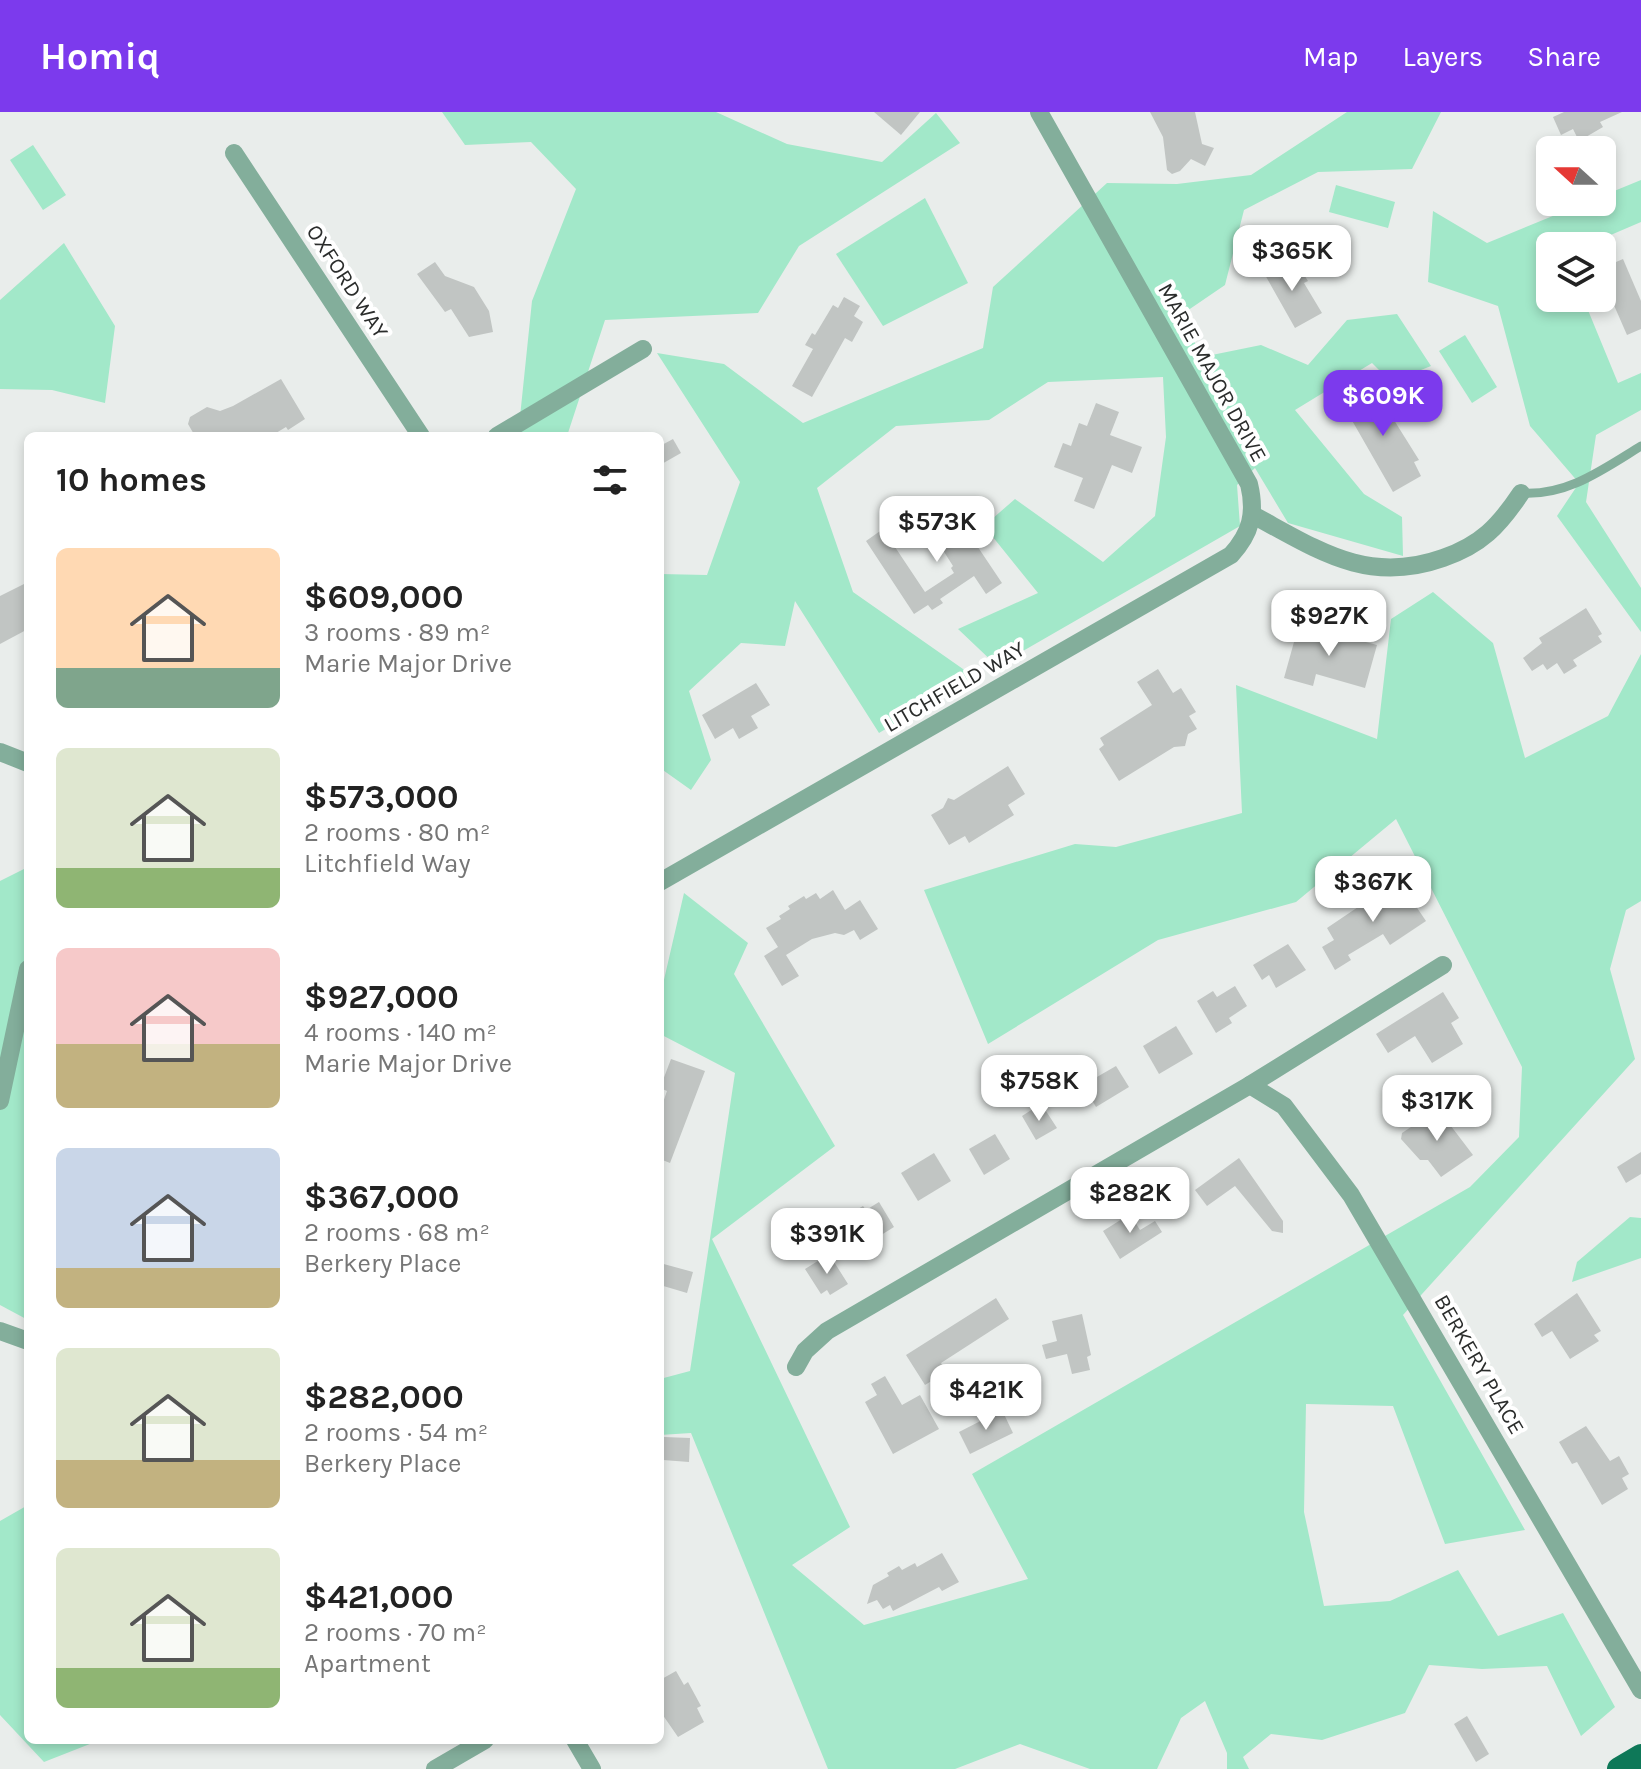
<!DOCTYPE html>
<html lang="en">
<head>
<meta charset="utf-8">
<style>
	body { margin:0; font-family:Karla,sans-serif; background:#f2f2f2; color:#222; height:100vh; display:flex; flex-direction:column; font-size:30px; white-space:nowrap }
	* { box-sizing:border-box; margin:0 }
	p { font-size:26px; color:#767676 }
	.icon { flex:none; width:44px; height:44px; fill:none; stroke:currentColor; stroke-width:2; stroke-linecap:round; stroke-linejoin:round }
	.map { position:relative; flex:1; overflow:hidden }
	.side { position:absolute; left:24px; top:320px; width:640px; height:1312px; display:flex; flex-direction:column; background:#fff; border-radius:12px; box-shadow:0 4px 12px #0003 }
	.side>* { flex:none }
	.needle { width:52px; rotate:291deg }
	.controls { position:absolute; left:1536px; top:24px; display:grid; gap:16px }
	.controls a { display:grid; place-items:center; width:80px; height:80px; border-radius:12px; background:#fff; box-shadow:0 4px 12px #0003; font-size:40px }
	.price { position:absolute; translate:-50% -68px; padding:0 18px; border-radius:16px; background:#fff; color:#222; font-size:26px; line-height:52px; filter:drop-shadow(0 2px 4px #0008) }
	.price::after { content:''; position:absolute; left:50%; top:48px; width:24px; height:18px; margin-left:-12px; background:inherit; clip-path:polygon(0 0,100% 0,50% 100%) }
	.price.current { background:#7c3aed; color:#fff }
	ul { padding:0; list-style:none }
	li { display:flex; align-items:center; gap:24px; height:200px; padding:0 32px }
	li span { display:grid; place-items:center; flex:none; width:224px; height:160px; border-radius:12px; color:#555 }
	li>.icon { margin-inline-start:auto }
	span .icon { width:96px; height:96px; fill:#fffc; stroke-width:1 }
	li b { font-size:34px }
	h2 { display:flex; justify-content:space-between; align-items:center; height:96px; padding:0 32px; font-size:34px }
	header { display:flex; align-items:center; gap:48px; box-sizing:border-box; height:112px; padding:0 40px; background:#7c3aed; color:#fff }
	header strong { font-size:38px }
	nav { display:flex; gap:44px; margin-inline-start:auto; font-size:28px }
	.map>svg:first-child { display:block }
	.green { fill:#a2e8c9 }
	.building { fill:#c1c5c3 }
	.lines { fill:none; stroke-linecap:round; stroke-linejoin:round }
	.lane { stroke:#83ae9b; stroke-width:9 }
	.street { stroke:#83ae9b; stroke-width:18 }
	.primary { stroke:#0e7858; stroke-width:24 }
	.labels { text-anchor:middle; stroke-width:8; stroke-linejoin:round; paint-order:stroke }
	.street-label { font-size:22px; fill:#2b2d2c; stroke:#fff }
</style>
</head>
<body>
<header>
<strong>Homiq</strong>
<nav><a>Map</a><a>Layers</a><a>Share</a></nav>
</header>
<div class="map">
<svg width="1641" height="1657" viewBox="0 0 1641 1657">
	<rect width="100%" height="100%" fill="#e9edeb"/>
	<!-- green -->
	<g class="green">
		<path d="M 442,0 L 716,0 L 787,32 L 882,50 L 936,1 L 960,31 L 799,134 L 758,201 L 605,208 L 567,324 L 518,324 L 532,189 L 576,77 L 531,30 L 465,33 Z"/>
		<path d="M 1347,0 L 1441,0 L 1412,57 L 1318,60 L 1244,98 L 1225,173 L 1181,203 L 1202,245 L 1261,233 L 1308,253 L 1347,208 L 1397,202 L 1431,254 L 1391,270 L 1372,251 L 1295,298 L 1364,382 L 1402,405 L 1403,444 L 1288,411 L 1255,356 L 1237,373 L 1240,414 L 997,554 L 958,517 L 1038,481 L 984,414 L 1015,387 L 1103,450 L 1155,404 L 1166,325 L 1163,265 L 1048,270 L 989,308 L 896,314 L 817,376 L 853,480 L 973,564 L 879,621 L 795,489 L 785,534 L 741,531 L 689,579 L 711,648 L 691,678 L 660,656 L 660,462 L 707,463 L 740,370 L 657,241 L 724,252 L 803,311 L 983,236 L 993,175 L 1107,71 L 1177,72 L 1251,63 Z"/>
		<path d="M 33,33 L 66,83 L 43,98 L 10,48 Z"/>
		<path d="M 1641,68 L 1641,110 L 1585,134 L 1550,134 L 1550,186 L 1583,186 L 1618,271 L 1641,261 L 1641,298 L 1596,323 L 1586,390 L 1641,476 L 1641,520 L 1557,404 L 1579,371 L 1530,314 L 1498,194 L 1428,170 L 1433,99 L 1487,131 L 1587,90 L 1602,90 L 1602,84 Z"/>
		<path d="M 1336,73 L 1395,90 L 1388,116 L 1329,100 Z"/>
		<path d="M 925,86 L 968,171 L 883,214 L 836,142 Z"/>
		<path d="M 64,131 L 115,214 L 105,291 L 52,278 L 0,277 L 0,188 Z"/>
		<path d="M 1465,223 L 1497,275 L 1472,291 L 1439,239 Z"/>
		<path d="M 1433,480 L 1493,531 L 1525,646 L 1608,604 L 1641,542 L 1641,789 L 1626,798 L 1610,857 L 1635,947 L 1403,1203 L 1525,1418 L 1445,1432 L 1393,1294 L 1306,1292 L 1304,1400 L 1324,1494 L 1390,1489 L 1458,1458 L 1498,1524 L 1563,1501 L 1615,1595 L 1581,1624 L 1547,1554 L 1482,1557 L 1429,1553 L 1405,1601 L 1322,1628 L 1271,1622 L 1243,1645 L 1249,1657 L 1227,1657 L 1227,1641 L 1205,1589 L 1181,1606 L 1157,1657 L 1090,1657 L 1020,1632 L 955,1657 L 828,1657 L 691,1321 L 660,1323 L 660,1267 L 690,1259 L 735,961 L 660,922 L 660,885 L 684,781 L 748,831 L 734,862 L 835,1034 L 712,1127 L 850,1415 L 792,1453 L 864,1513 L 1028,1467 L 972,1362 L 1470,1075 L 1519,1025 L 1522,955 L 1396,707 L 1296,790 L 1158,828 L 988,932 L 924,778 L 1075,732 L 1116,735 L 1242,701 L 1236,573 L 1377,627 L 1391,507 Z"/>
		<path d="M 28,755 L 28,1208 L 0,1193 L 0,769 Z"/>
		<path d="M 1630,1105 L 1641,1106 L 1641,1146 L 1572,1170 L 1577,1150 Z"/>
		<path d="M 28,1393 L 28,1628 L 100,1628 L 44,1650 L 0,1603 L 0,1409 Z"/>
	</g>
	<!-- building -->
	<g class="building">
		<path d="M 874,0 L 920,0 L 901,23 Z"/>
		<path d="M 1150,0 L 1195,0 L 1202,32 L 1214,36 L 1205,54 L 1191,47 L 1180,59 L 1172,62 L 1167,58 L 1163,25 Z"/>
		<path d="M 1564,0 L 1622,0 L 1600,10 L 1603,15 L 1579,29 L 1573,17 L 1561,23 L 1553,5 Z"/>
		<path d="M 1272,147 L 1279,158 L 1287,153 L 1293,163 L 1301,158 L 1308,169 L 1304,171 L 1322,201 L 1295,216 L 1260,154 Z"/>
		<path d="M 1623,147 L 1641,189 L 1641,217 L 1627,223 L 1602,166 L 1602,156 Z"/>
		<path d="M 435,150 L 445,164 L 474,175 L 489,199 L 493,220 L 469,225 L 451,197 L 445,200 L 417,162 Z"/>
		<path d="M 844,185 L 860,194 L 854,204 L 863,210 L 852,230 L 845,226 L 812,285 L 792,274 L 813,237 L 805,233 L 812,221 L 815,223 L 833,193 L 838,196 Z"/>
		<path d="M 281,267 L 305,307 L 288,318 L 286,315 L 271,324 L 195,324 L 188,312 L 190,305 L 207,295 L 220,299 L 233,294 Z"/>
		<path d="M 1372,273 L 1419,348 L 1414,350 L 1421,364 L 1393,380 L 1342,291 Z"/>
		<path d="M 1096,291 L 1119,300 L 1110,323 L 1142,335 L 1132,361 L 1112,353 L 1094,397 L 1074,389 L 1083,366 L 1054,355 L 1063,331 L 1071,334 L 1079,311 L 1087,314 Z"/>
		<path d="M 673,327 L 681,341 L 660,353 L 660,334 Z"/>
		<path d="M 951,395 L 1002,471 L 986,482 L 974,464 L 940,487 L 943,491 L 932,498 L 928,493 L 914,502 L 866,429 L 883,417 L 925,480 L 954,461 L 951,456 L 953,454 L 934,424 L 938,421 L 930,410 Z"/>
		<path d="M 28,470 L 28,517 L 0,532 L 0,484 Z"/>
		<path d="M 1586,496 L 1602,522 L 1598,524 L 1602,530 L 1573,548 L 1577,554 L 1564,562 L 1557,551 L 1547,558 L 1543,552 L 1532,559 L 1523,546 L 1542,531 L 1539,526 Z"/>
		<path d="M 1299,512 L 1377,533 L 1365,576 L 1316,562 L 1313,574 L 1284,566 Z"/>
		<path d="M 1158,557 L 1173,581 L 1181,576 L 1196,600 L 1189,604 L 1197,617 L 1188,622 L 1185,634 L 1174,635 L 1119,669 L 1099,637 L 1104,633 L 1100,626 L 1152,593 L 1137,570 Z"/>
		<path d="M 756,571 L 770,593 L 751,604 L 758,616 L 739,627 L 733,616 L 715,627 L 702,603 Z"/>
		<path d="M 1008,654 L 1025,682 L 1008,693 L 1014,703 L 969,731 L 965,724 L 949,733 L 931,703 L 943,696 L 948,686 L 954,688 Z"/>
		<path d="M 1398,768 L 1426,809 L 1390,833 L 1383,822 L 1348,843 L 1351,848 L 1335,858 L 1322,835 L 1334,828 L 1327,816 Z"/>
		<path d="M 833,778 L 845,798 L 860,788 L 878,817 L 860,828 L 854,818 L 844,823 L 835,821 L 812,827 L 786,843 L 799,864 L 782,874 L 764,844 L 778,835 L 766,816 L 781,807 L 779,804 L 790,797 L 788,794 L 804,784 L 806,787 L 816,781 L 820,787 Z"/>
		<path d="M 1288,832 L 1306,858 L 1276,876 L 1269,863 L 1262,868 L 1253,853 Z"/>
		<path d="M 1235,874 L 1247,894 L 1229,906 L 1232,911 L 1216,921 L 1197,889 L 1213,879 L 1217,885 Z"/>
		<path d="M 1443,880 L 1459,906 L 1451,911 L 1463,932 L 1432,951 L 1415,924 L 1388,941 L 1376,922 Z"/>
		<path d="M 1176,914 L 1193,942 L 1159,962 L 1143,934 Z"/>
		<path d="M 671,947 L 705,959 L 670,1051 L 660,1047 L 660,999 L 667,979 L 660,976 Z"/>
		<path d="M 1116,954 L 1129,975 L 1096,995 L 1083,973 Z"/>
		<path d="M 1036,995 L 1038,999 L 1044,996 L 1057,1016 L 1036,1028 L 1022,1004 Z"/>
		<path d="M 1438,997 L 1473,1043 L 1441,1065 L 1428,1048 L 1420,1048 L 1401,1027 L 1402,1021 Z"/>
		<path d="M 995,1022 L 1010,1047 L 984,1063 L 969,1037 Z"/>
		<path d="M 1641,1040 L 1641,1062 L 1626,1071 L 1617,1055 Z"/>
		<path d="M 934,1041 L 951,1069 L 918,1089 L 901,1061 Z"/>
		<path d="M 1239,1046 L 1283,1109 L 1283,1121 L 1272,1119 L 1235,1074 L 1207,1094 L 1195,1078 Z"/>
		<path d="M 879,1090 L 894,1115 L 857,1138 L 839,1108 L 863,1094 L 866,1098 Z"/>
		<path d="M 1130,1102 L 1140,1118 L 1155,1109 L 1162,1120 L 1120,1147 L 1103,1119 Z"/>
		<path d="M 829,1142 L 848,1172 L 830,1183 L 827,1178 L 821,1182 L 805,1157 Z"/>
		<path d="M 660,1151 L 693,1160 L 687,1181 L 660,1173 Z"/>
		<path d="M 1577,1181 L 1601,1219 L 1594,1223 L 1599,1229 L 1570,1247 L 1552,1219 L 1542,1225 L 1534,1212 Z"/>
		<path d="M 996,1186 L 1009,1207 L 941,1251 L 946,1260 L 925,1273 L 906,1243 Z"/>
		<path d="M 1082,1202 L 1091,1243 L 1087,1245 L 1090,1258 L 1072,1262 L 1067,1242 L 1046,1247 L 1042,1233 L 1057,1229 L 1052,1209 Z"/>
		<path d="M 885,1264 L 902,1293 L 920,1283 L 939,1317 L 893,1342 L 865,1290 L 877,1283 L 871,1272 Z"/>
		<path d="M 1002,1298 L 1013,1321 L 970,1342 L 959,1320 Z"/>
		<path d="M 1586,1314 L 1610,1349 L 1619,1344 L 1629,1362 L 1622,1366 L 1628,1377 L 1602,1393 L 1577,1350 L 1572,1352 L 1559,1330 Z"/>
		<path d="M 664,1325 L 690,1326 L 689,1350 L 663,1348 Z"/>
		<path d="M 942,1441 L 959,1470 L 942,1479 L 939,1475 L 893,1499 L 890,1493 L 883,1497 L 877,1488 L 867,1492 L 873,1473 L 889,1464 L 887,1461 L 899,1454 L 902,1458 L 915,1451 L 917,1455 Z"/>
		<path d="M 676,1559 L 684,1573 L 688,1570 L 701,1594 L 697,1596 L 704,1610 L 678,1625 L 660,1599 L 660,1568 Z"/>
		<path d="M 1467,1604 L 1489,1642 L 1476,1650 L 1454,1612 Z"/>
	</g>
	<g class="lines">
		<!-- lane -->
		<path class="lane" d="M 1521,381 C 1567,384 1602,358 1641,334"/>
		<!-- street -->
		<g class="street">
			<path d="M 234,41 L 421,324"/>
			<path d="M 497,324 L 643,237"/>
			<path d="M 1253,403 C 1318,438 1367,473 1443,446 C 1481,433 1499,414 1521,381"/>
			<path d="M 0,640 L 28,651"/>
			<path d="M 660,770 L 1231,443 C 1251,421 1256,401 1249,372 L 1039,0"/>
			<path d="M 1250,973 L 1443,853"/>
			<path d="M 0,989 L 28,857"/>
			<path d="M 0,1219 L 28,1229"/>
			<path d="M 796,1255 L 805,1239 L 827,1219 L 1250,973 L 1284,994 L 1351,1083 L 1641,1578"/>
			<path d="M 575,1628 L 592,1657"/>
			<path d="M 435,1657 L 485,1628"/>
		</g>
		<!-- primary -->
		<path class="primary" d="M 1619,1657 L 1641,1644"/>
	</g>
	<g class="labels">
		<!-- street labels -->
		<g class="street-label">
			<text transform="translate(348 169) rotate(57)" y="8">OXFORD WAY</text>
			<text transform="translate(1213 260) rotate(61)" y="8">MARIE MAJOR DRIVE</text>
			<text transform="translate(954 574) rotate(-30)" y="8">LITCHFIELD WAY</text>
			<text transform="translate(1480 1252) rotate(60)" y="8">BERKERY PLACE</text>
		</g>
	</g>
</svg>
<div class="controls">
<a><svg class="needle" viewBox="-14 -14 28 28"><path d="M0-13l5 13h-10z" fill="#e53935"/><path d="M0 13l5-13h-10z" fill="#767676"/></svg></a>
<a><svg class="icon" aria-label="layers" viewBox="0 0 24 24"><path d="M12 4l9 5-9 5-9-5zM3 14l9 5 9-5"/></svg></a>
</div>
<b class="price" style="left:1292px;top:181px">$365K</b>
<b class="price current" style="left:1383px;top:326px">$609K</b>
<b class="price" style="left:937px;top:452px">$573K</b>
<b class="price" style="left:1329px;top:546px">$927K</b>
<b class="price" style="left:1373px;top:812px">$367K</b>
<b class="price" style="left:1039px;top:1011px">$758K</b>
<b class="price" style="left:1437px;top:1031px">$317K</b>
<b class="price" style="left:1130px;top:1123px">$282K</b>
<b class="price" style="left:827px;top:1164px">$391K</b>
<b class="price" style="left:986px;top:1320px">$421K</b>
<section class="side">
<h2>10 homes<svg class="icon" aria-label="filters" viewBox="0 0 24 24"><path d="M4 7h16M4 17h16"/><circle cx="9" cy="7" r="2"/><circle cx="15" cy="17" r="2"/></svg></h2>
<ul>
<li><span style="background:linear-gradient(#ffd9b3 75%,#7fa58c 0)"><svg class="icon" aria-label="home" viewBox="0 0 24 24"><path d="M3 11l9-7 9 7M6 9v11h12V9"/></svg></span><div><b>$609,000</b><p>3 rooms · 89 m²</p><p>Marie Major Drive</p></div></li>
<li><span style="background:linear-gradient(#dfe7d0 75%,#8fb573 0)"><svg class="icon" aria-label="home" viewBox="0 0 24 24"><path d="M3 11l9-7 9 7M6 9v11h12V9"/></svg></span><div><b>$573,000</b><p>2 rooms · 80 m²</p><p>Litchfield Way</p></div></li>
<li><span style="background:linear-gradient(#f6c9c9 60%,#c2b280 0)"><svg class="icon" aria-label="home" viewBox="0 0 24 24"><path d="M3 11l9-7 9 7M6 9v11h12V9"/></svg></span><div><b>$927,000</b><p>4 rooms · 140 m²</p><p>Marie Major Drive</p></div></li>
<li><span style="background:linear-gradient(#c9d6e8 75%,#c2b280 0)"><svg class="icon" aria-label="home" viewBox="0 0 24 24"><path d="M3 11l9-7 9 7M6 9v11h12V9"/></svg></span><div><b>$367,000</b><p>2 rooms · 68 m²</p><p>Berkery Place</p></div></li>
<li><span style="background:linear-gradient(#dfe7d0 70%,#c2b280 0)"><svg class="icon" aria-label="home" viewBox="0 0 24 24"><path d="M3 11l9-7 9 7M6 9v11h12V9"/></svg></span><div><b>$282,000</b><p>2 rooms · 54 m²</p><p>Berkery Place</p></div></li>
<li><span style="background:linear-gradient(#dfe7d0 75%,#8fb573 0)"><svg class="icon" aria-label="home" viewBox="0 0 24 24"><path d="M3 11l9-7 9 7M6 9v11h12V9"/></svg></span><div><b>$421,000</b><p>2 rooms · 70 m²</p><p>Apartment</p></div></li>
</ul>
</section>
</div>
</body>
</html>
